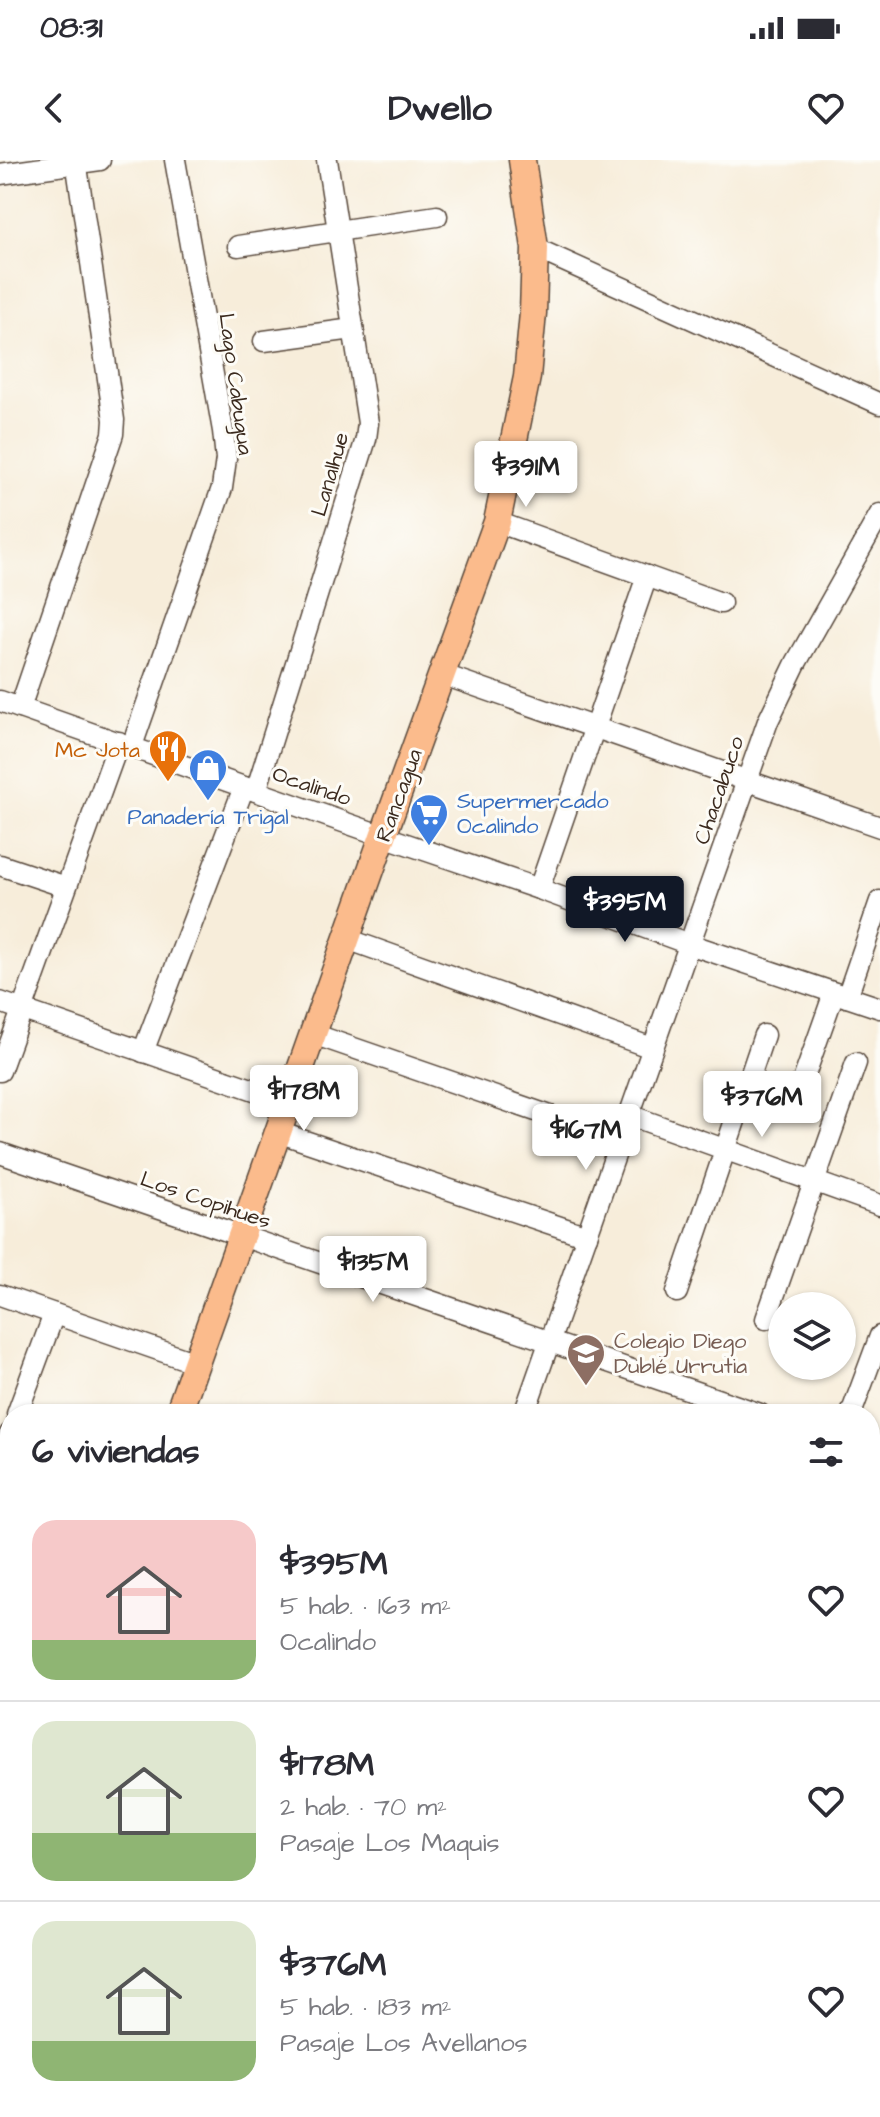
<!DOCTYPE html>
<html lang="es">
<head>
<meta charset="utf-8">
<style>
	body { margin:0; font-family:"Architects Daughter",sans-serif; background:#f2f2f3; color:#2b2b33; height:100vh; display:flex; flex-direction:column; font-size:30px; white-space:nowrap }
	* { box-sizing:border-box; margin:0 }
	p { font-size:26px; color:#7c7c81 }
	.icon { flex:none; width:44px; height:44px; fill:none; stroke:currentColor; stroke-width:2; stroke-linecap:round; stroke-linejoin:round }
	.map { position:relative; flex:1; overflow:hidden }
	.side { position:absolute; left:0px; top:1244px; width:880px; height:714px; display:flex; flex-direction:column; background:#fff; border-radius:32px 32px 0 0; box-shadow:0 2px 6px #0004 }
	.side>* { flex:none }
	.tools { position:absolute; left:768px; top:1132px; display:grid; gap:16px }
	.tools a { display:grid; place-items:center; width:88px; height:88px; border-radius:50%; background:#fff; box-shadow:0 2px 6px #0004; font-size:40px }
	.price { position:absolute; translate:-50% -68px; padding:0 18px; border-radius:8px; background:#fff; color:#222; font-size:26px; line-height:52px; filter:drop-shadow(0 2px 4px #0008) }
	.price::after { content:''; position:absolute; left:50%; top:48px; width:24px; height:18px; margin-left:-12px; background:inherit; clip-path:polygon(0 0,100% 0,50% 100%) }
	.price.selected { background:#111827; color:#fff }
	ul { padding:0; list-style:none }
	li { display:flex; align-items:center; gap:24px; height:200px; padding:0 32px }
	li+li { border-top:2px solid #e1e1e2 }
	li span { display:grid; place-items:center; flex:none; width:224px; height:160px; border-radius:24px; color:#555 }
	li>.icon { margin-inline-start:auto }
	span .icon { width:96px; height:96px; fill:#fffc; stroke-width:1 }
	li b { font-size:34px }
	h2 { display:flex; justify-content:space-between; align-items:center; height:96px; padding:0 32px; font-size:34px }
	.status { display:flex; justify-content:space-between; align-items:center; height:56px; padding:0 40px; background:#fff; direction:ltr }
	.status svg { height:22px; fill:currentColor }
	header { display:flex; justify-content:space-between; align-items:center; height:104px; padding:0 32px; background:#fff; font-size:36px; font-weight:700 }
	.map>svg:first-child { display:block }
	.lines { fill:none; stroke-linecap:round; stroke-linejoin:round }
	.minor-casing { stroke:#57473a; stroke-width:23 }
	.major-casing { stroke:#57473a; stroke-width:29 }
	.minor { stroke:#fff; stroke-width:20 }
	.major { stroke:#fbbb8c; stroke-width:26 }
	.labels { text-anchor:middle; stroke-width:6; stroke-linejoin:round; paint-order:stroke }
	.street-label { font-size:22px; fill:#3b2a1e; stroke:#fdfcf7 }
	.food-label { font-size:22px; fill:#c56008; stroke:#fdfcf7; text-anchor:end }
	.shop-label { font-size:22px; fill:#366cbe; stroke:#fdfcf7; text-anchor:start }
	.education-label { font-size:22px; fill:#785e54; stroke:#fdfcf7; text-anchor:start }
</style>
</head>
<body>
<div class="status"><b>08:31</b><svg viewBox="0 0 49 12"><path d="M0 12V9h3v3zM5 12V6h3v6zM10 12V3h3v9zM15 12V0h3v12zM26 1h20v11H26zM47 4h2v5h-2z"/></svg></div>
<header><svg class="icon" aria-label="back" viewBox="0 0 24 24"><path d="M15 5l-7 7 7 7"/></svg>Dwello<svg class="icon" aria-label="heart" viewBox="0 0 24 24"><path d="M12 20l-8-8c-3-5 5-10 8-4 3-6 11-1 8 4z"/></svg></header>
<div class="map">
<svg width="880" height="1957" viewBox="0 0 880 1957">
	<rect width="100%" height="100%" fill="#fdfcf7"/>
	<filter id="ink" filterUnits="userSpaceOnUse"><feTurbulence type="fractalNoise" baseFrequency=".0125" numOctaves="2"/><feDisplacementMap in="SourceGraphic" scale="16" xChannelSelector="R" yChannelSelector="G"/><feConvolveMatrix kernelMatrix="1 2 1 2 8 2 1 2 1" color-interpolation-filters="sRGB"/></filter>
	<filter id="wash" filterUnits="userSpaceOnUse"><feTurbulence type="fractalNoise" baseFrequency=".006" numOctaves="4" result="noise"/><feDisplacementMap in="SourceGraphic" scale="32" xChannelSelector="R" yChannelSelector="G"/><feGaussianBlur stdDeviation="1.8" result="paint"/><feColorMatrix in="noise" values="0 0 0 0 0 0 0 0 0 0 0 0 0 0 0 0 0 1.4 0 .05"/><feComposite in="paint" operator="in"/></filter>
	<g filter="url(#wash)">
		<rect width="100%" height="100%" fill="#f7edda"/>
	</g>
	<g filter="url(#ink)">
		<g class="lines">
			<defs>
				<g id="minor">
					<path d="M 0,14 L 100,0"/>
					<path d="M 238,86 L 437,56"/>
					<path d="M 535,88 L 880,244"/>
					<path d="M 264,181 L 353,169"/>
					<path d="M 497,362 L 721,443"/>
					<path d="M 441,514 L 880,667"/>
					<path d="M 0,541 L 383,676 L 539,729 L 689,784 L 880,848"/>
					<path d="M 20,548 L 113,274 L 114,260 L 76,0"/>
					<path d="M 132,586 L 222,328 L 226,299 L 223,271 L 175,0"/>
					<path d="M 256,631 L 366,279 L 368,263 L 327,0"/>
					<path d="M 0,705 L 66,727"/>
					<path d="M 539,729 L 647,416"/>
					<path d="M 347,779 L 652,888"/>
					<path d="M 847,837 L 880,741"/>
					<path d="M 0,842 L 289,942"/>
					<path d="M 313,874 L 620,980"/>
					<path d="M 143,892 L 244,627"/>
					<path d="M 0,911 L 119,582"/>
					<path d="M 795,943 L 834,833"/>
					<path d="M 629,955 L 880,1045"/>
					<path d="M 278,972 L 587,1076"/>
					<path d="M 0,993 L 760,1254"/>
					<path d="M 677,1132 L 764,875"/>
					<path d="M 0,1135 L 196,1203"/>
					<path d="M 766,1159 L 856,903"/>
					<path d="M 17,1254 L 54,1154"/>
					<path d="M 524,1254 L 768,561 L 796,503 L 880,354"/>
					<path d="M 851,1254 L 880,1176"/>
					<path d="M 870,1292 L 880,1295"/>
					<path d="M 0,1301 L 10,1274"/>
					<path d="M 0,1405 L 10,1409"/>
					<path d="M 870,1517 L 880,1489"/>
					<path d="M 0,1550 L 10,1553"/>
					<path d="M 0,1696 L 10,1700"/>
					<path d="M 0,1824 L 10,1827"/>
					<path d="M 870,1848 L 878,1850 L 880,1844"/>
					<path d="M 267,1948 L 279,1953"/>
					<path d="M 492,1948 L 519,1957"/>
					<path d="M 71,1957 L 74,1948"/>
					<path d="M 193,1957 L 196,1948"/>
					<path d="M 561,1957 L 564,1948"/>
					<path d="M 712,1957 L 715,1948"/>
				</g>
				<g id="major">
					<path d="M 178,1254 L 383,676 L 497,362 L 527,217 L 533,153 L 535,88 L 522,0"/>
					<path d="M 0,1756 L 10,1727"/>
				</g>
			</defs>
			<!-- minor casing -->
			<use href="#minor" class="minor-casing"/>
			<!-- major casing -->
			<use href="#major" class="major-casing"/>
			<!-- minor -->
			<use href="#minor" class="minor"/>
			<!-- major -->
			<use href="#major" class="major"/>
		</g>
	</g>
	<!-- icons -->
	<defs>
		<symbol id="restaurant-pin" viewBox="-11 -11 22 30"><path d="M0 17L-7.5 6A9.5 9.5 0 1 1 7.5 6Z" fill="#e8710a" stroke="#fdfcf7"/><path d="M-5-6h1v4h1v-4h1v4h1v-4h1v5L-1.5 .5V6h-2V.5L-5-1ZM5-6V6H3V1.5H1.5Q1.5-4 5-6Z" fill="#fff"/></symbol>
		<symbol id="shop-pin" viewBox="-11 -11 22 30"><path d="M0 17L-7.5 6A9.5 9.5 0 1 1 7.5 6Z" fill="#3f7fe0" stroke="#fdfcf7"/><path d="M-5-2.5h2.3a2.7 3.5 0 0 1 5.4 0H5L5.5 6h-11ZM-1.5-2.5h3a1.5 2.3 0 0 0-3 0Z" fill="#fff"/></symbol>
		<symbol id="supermarket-pin" viewBox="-11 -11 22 30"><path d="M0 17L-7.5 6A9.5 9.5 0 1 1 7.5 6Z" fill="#3f7fe0" stroke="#fdfcf7"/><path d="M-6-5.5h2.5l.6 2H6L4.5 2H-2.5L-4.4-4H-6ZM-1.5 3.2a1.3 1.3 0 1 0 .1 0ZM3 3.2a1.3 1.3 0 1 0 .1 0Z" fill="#fff"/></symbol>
		<symbol id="school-pin" viewBox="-11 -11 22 30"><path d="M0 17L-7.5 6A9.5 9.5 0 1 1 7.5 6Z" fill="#8d6e63" stroke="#fdfcf7"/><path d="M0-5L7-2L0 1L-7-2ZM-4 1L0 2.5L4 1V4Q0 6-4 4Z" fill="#fff"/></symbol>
	</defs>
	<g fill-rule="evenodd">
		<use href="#restaurant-pin" x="146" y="567" width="44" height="60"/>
		<use href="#shop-pin" x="186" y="586" width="44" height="60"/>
		<use href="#supermarket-pin" x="407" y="631" width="44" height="60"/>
		<use href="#school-pin" x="564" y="1171" width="44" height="60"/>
	</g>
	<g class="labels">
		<!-- street labels -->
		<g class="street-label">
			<text transform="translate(237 224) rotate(82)" y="8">Lago Cabugua</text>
			<text transform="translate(329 314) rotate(-74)" y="8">Lanalhue</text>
			<text transform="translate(312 625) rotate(19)" y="8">Ocalindo</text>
			<text transform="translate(718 630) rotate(-71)" y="8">Chacabuco</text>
			<text transform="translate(398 635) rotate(-70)" y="8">Rancagua</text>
			<text transform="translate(206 1039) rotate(19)" y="8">Los Copihues</text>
		</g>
		<!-- food labels -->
		<g class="food-label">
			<text x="140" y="597">Mc Jota</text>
		</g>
		<!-- shop labels -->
		<g class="shop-label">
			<text x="457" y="648">Supermercado<tspan x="457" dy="25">Ocalindo</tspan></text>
			<text x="208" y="664" text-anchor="middle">Panadería Trigal</text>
		</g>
		<!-- education labels -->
		<g class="education-label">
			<text x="614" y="1188">Colegio Diego<tspan x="614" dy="25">Dublé Urrutia</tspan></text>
		</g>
	</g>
</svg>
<div class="tools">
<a><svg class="icon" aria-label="layers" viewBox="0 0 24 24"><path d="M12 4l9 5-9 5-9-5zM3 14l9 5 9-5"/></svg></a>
</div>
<b class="price" style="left:526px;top:349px">$391M</b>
<b class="price selected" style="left:625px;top:784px">$395M</b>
<b class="price" style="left:304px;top:973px">$178M</b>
<b class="price" style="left:762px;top:979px">$376M</b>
<b class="price" style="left:586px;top:1012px">$167M</b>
<b class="price" style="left:373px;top:1144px">$135M</b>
<section class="side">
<h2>6 viviendas<svg class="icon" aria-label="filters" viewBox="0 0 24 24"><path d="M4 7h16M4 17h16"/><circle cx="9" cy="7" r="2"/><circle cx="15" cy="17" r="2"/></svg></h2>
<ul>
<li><span style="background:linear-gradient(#f6c9c9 75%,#8fb573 0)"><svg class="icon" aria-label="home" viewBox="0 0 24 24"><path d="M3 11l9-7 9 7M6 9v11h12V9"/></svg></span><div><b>$395M</b><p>5 hab. · 163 m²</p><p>Ocalindo</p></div><svg class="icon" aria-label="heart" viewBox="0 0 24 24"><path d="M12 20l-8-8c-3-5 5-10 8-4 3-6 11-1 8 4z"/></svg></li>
<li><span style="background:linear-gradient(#dfe7d0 70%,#8fb573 0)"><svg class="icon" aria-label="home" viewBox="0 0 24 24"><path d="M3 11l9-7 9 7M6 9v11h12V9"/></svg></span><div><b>$178M</b><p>2 hab. · 70 m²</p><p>Pasaje Los Maquis</p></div><svg class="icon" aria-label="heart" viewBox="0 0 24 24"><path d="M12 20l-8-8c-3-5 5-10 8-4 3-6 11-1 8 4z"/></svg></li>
<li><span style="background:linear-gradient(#dfe7d0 75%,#8fb573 0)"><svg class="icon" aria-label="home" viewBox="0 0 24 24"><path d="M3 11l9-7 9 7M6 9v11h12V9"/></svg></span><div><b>$376M</b><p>5 hab. · 183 m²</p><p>Pasaje Los Avellanos</p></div><svg class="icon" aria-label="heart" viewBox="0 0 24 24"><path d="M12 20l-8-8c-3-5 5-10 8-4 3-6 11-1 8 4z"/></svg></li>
</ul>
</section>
</div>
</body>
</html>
